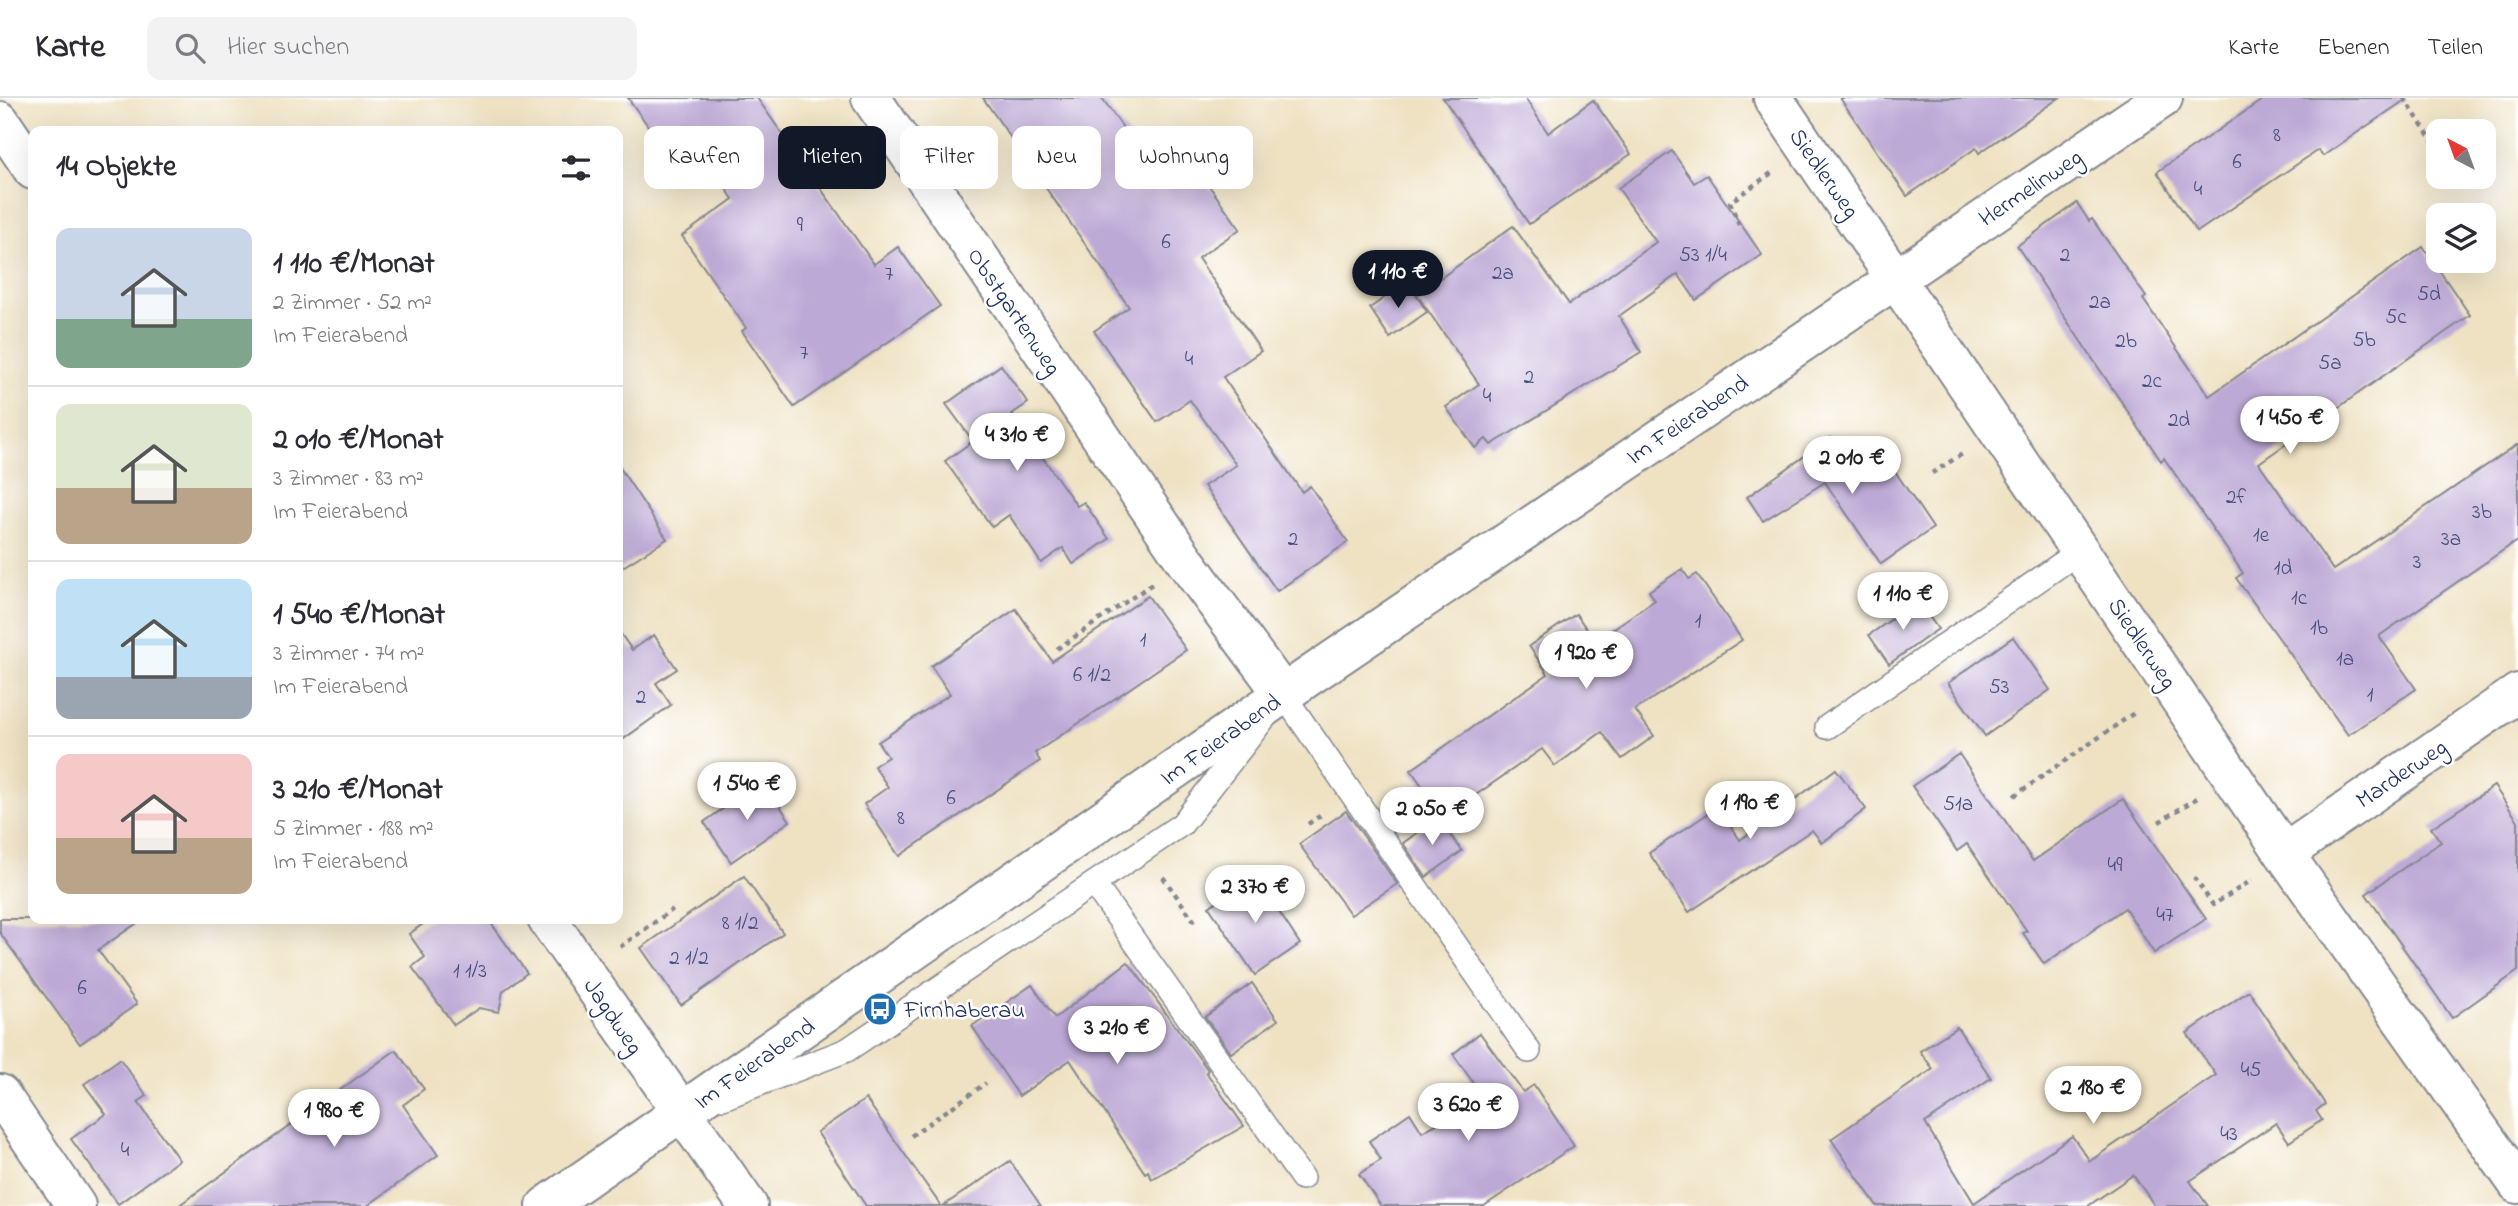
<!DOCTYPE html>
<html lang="de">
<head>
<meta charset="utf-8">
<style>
	body { margin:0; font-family:"Indie Flower",sans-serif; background:#f2f2f3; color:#2b2b33; height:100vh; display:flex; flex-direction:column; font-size:26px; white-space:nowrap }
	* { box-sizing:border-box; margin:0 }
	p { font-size:23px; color:#7c7c81 }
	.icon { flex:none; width:38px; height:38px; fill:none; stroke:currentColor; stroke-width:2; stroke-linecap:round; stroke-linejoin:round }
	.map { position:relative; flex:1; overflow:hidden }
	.sheet { position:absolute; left:28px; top:28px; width:595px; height:798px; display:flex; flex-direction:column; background:#fff; border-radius:14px; box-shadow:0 7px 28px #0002 }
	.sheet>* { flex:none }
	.top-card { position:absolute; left:644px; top:28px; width:665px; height:63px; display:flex; gap:14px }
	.needle { width:46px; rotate:319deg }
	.tools { position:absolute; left:2426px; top:21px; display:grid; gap:14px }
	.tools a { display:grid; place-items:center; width:70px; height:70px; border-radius:14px; background:#fff; box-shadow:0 7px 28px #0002; font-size:35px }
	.price { position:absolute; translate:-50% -60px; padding:0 16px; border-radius:24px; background:#fff; color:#222; font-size:23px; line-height:46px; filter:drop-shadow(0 2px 4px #0008) }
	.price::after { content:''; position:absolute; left:50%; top:42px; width:21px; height:16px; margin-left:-10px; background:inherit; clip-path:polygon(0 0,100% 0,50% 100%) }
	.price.active { background:#111827; color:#fff }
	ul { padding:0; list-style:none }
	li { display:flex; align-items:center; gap:21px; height:175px; padding:0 28px }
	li+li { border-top:2px solid #e1e1e2 }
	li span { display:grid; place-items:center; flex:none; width:196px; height:140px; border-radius:14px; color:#555 }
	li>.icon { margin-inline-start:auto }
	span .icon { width:84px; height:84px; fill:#fffc; stroke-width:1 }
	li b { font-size:30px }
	h2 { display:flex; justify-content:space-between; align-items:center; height:84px; padding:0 28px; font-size:30px }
	.chip { padding:0 24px; border-radius:14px; background:#fff; box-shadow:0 7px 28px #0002; font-size:24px; line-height:63px }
	.chip.active { background:#111827; color:#fff }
	header { display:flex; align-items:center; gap:42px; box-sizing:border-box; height:98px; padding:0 35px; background:#fff; border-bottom:2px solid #e1e1e2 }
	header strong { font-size:33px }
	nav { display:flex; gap:38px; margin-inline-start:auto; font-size:24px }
	.search { width:490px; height:63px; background:#f2f2f3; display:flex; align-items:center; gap:18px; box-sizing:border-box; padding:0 24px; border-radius:14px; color:#7c7c81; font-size:26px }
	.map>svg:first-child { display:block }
	.building { fill:#bda9d6 }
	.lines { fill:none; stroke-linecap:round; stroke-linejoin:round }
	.lane-casing { stroke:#858890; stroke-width:26 }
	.street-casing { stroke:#858890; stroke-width:42 }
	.path { stroke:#858890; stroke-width:4.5; stroke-dasharray:5 5; stroke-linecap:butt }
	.lane { stroke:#fff; stroke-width:23 }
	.street { stroke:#fff; stroke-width:38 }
	.labels { text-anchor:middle; stroke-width:5; stroke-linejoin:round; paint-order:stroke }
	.number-label { font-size:21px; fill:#444e7c }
	.street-label { font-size:24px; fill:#1b2f5e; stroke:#fff }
	.poi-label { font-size:24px; fill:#1b2f5e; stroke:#fff; text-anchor:start }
</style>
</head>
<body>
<header>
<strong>Karte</strong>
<div class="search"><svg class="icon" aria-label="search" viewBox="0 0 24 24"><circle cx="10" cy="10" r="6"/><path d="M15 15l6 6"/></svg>Hier suchen</div>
<nav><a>Karte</a><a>Ebenen</a><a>Teilen</a></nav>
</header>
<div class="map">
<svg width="2518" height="1108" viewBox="0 0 2518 1108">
	<rect width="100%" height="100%" fill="#fff"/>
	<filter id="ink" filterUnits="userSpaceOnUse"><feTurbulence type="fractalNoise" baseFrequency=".0143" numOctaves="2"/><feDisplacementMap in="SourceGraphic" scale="14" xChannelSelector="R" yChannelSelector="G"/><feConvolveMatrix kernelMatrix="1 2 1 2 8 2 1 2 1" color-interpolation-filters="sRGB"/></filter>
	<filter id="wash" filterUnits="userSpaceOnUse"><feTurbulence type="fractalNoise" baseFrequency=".00686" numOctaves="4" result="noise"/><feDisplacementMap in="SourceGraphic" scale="28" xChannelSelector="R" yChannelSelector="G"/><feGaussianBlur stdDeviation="1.57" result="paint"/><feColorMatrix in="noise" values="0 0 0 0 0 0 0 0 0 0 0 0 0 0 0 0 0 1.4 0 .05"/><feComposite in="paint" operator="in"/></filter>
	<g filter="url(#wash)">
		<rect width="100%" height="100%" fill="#efe2c3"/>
		<g id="blocks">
			<!-- building -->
			<g class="building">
				<path d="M 628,0 L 757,0 L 874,166 L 898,149 L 940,208 L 794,309 L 742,233 L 746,230 L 682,138 L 733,101 L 687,34 L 664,50 Z"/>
				<path d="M 983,0 L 1102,0 L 1159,81 L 1189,60 L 1240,131 L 1198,160 L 1261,253 L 1223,279 L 1302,394 L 1310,388 L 1348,444 L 1277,493 L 1204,388 L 1236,367 L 1190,302 L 1157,324 L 1094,233 L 1129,209 Z"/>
				<path d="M 1443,0 L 1525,0 L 1548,35 L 1593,2 L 1631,56 L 1529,126 Z"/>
				<path d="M 1840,0 L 2059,0 L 1979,55 L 1976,50 L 1907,98 Z"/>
				<path d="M 2265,0 L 2408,0 L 2323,58 L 2318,52 L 2197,134 L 2157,74 Z"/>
				<path d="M 1672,53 L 1694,85 L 1707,77 L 1762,157 L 1696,202 L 1678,176 L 1619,218 L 1641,254 L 1491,347 L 1486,341 L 1475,350 L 1446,309 L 1479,286 L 1417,197 L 1513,128 L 1569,206 L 1656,144 L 1618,90 Z"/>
				<path d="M 2077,105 L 2089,123 L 2092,121 L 2146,199 L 2143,201 L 2209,298 L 2423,149 L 2470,217 L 2259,365 L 2333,472 L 2518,346 L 2518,442 L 2379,538 L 2416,591 L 2348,637 L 2236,480 L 2243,475 L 2164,360 L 2161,363 L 2017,148 Z"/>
				<path d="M 1407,184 L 1427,214 L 1390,240 L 1370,210 Z"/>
				<path d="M 1001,267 L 1028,305 L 1012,316 L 1077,408 L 1084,404 L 1109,441 L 1073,466 L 1063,450 L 1041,465 L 1009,417 L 992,429 L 945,363 L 973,343 L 946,306 Z"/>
				<path d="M 1830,340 L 1850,367 L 1878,348 L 1933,430 L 1881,466 L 1825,384 L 1763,423 L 1747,399 Z"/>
				<path d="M 618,367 L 667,441 L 618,472 Z"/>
				<path d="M 1682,471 L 1689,481 L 1697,476 L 1742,542 L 1635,612 L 1654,638 L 1622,661 L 1602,634 L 1555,668 L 1542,651 L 1444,719 L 1411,672 L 1548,576 L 1529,548 L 1576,516 L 1595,543 L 1655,502 L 1649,493 Z"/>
				<path d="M 1148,498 L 1186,552 L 1035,655 L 1040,663 L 899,758 L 864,706 L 888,689 L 874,668 L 888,659 L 878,644 L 950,596 L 931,568 L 1016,511 L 1052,563 Z"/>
				<path d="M 1918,503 L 1938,531 L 1889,566 L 1869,537 Z"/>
				<path d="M 618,532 L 632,552 L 654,537 L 677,571 L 656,585 L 671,607 L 618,645 Z"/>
				<path d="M 2013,539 L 2050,592 L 1985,638 L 1948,585 Z"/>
				<path d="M 1959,656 L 2033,763 L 2123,701 L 2206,821 L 2154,855 L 2125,810 L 2044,866 L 2023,835 L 2027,833 L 1967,746 L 1957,753 L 1912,688 Z"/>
				<path d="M 1836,671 L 1866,711 L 1822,745 L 1812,732 L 1689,814 L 1649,755 L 1718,709 L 1740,742 Z"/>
				<path d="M 763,683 L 790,723 L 731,764 L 704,724 Z"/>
				<path d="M 2494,688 L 2518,723 L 2518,873 L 2452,920 L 2366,796 L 2441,744 L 2431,730 Z"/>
				<path d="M 1346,713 L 1397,786 L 1351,817 L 1299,746 Z"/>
				<path d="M 1438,720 L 1462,753 L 1426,779 L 1403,745 Z"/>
				<path d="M 1255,777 L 1300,846 L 1255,877 L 1209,809 Z"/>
				<path d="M 744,778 L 783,835 L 681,907 L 641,850 Z"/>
				<path d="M 0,821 L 143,821 L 98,852 L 137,906 L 80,946 L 0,835 Z"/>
				<path d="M 430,821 L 488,821 L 527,875 L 503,893 L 499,914 L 479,910 L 454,927 L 412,869 L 425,859 L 409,836 Z"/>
				<path d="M 1128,864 L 1208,972 L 1206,974 L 1244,1028 L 1152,1081 L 1148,1073 L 1145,1075 L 1070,962 L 1019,998 L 972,928 L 1032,887 L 1055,920 Z"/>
				<path d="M 1252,885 L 1278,922 L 1231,955 L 1205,919 Z"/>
				<path d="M 2249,893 L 2325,1006 L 2316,1013 L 2322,1022 L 2289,1044 L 2276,1025 L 2190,1083 L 2208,1108 L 2155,1108 L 2133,1077 L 2088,1108 L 1877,1108 L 1831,1041 L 1933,971 L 1920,953 L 1957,929 L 1991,980 L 1925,1025 L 1974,1105 L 2072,1038 L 2090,1063 L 2216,977 L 2187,935 Z"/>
				<path d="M 1480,935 L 1523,994 L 1534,987 L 1574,1048 L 1484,1108 L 1381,1108 L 1359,1076 L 1381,1062 L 1369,1043 L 1410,1015 L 1422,1034 L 1484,1000 L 1453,956 Z"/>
				<path d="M 396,952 L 424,991 L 403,1007 L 438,1057 L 367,1108 L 178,1108 Z"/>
				<path d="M 120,961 L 147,998 L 138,1004 L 179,1062 L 118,1106 L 71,1041 L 106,1016 L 84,986 Z"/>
				<path d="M 866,1001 L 941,1108 L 866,1108 L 817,1034 Z"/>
				<path d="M 1010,1063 L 1041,1108 L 943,1108 Z"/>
			</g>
		</g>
	</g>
	<g filter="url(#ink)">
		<use href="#blocks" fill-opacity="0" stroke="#858890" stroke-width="2"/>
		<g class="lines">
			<defs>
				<g id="lane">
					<path d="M 1827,629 L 2080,453"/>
					<path d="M 1094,786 L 1302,1080"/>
					<path d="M 723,1000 L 847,952 L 1182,726 L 1283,596 L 1529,953"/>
				</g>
				<g id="street">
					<path d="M 871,0 L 1186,464 L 1283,596"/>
					<path d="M 1773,0 L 2288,761 L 2518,1086"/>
					<path d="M 0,23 L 33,72"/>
					<path d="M 2285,755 L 2518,595"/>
					<path d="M 547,821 L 748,1108"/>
					<path d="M 0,996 L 76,1108"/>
					<path d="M 546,1108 L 1308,579 L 2163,0"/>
				</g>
			</defs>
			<!-- lane casing -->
			<use href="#lane" class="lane-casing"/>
			<!-- street casing -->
			<use href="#street" class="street-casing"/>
			<!-- path -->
			<g class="path">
				<path d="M 2404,0 L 2438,51"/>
				<path d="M 2456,79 L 2460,84"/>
				<path d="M 1739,127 L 1730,104 L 1773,74"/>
				<path d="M 1932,375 L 1964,355"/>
				<path d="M 1057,551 L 1152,486"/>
				<path d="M 2014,698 L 2137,613"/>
				<path d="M 2159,724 L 2197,700"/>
				<path d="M 1308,726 L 1324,715"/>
				<path d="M 1163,779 L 1195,824"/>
				<path d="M 2194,779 L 2213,807 L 2252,782"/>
				<path d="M 620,849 L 676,809"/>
				<path d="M 911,1038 L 986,985"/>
			</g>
			<!-- lane -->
			<use href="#lane" class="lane"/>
			<!-- street -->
			<use href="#street" class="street"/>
		</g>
	</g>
	<!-- icons -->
	<defs>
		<symbol id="bus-disc" viewBox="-11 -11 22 22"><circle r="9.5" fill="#1f6fb2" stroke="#fff"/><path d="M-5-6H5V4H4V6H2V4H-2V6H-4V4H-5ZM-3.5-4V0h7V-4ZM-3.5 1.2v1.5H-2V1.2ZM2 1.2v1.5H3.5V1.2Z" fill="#fff"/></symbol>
	</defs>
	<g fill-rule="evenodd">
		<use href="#bus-disc" x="861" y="892" width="38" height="38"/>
	</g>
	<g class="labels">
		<!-- number labels -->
		<g class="number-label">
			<text x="2277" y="43">8</text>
			<text x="2237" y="70">6</text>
			<text x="2198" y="97">4</text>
			<text x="800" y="133">9</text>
			<text x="1166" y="150">6</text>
			<text x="1703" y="163">53 1/4</text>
			<text x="2065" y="163">2</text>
			<text x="1503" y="181">2a</text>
			<text x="889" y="182">7</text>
			<text x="2429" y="202">5d</text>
			<text x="2100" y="210">2a</text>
			<text x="2396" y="225">5c</text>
			<text x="2364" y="248">5b</text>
			<text x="2126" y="249">2b</text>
			<text x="804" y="261">7</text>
			<text x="1189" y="267">4</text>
			<text x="2330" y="271">5a</text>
			<text x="1529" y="285">2</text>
			<text x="2152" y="289">2c</text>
			<text x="1487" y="304">4</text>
			<text x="2179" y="328">2d</text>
			<text x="2236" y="405">2f</text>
			<text x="2482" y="420">3b</text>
			<text x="2261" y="443">1e</text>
			<text x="1293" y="447">2</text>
			<text x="2451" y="447">3a</text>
			<text x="2417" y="470">3</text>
			<text x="2283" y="476">1d</text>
			<text x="2299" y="506">1c</text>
			<text x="1698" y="529">1</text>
			<text x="2319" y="536">1b</text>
			<text x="1143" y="548">1</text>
			<text x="2345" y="567">1a</text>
			<text x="1092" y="583">6 1/2</text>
			<text x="1999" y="595">53</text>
			<text x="2370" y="603">1</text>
			<text x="641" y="605">2</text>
			<text x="951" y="706">6</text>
			<text x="1958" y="712">51a</text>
			<text x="901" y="726">8</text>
			<text x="2115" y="773">49</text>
			<text x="2165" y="823">47</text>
			<text x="740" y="831">8 1/2</text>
			<text x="689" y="866">2 1/2</text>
			<text x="470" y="879">1 1/3</text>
			<text x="82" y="896">6</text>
			<text x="2251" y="978">45</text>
			<text x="2229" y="1042">43</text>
			<text x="125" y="1058">4</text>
		</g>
		<!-- street labels -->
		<g class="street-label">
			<text transform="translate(1825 75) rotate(55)" y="8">Siedlerweg</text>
			<text transform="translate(2030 89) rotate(-34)" y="8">Hermelinweg</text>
			<text transform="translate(1015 213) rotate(56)" y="8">Obstgartenweg</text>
			<text transform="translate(1687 321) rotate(-34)" y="8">Im Feierabend</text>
			<text transform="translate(2143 545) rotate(56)" y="8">Siedlerweg</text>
			<text transform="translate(1220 641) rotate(-35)" y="8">Im Feierabend</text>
			<text transform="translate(2401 675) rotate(-34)" y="8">Marderweg</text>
			<text transform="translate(614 918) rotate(56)" y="8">Jagdweg</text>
			<text transform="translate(754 965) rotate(-35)" y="8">Im Feierabend</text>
		</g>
		<!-- poi labels -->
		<g class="poi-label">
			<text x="904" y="919">Firnhaberau</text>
		</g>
	</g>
</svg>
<div class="tools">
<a><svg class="needle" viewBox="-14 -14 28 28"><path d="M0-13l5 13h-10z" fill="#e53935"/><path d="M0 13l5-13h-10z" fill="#7c7c81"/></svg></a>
<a><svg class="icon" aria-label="layers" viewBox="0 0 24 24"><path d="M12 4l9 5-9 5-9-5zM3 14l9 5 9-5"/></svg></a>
</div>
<b class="price active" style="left:1398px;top:212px">1 110 €</b>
<b class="price" style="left:2290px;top:358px">1 450 €</b>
<b class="price" style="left:1017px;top:375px">4 310 €</b>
<b class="price" style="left:1852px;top:398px">2 010 €</b>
<b class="price" style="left:1903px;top:534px">1 110 €</b>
<b class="price" style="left:1586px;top:593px">1 920 €</b>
<b class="price" style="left:747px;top:724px">1 540 €</b>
<b class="price" style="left:1750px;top:743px">1 190 €</b>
<b class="price" style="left:1432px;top:749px">2 050 €</b>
<b class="price" style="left:1255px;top:827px">2 370 €</b>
<b class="price" style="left:1117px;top:968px">3 210 €</b>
<b class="price" style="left:2093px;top:1028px">2 180 €</b>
<b class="price" style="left:1468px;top:1045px">3 620 €</b>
<b class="price" style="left:334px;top:1051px">1 980 €</b>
<div class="top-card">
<a class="chip">Kaufen</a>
<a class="chip active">Mieten</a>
<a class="chip">Filter</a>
<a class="chip">Neu</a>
<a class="chip">Wohnung</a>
</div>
<section class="sheet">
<h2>14 Objekte<svg class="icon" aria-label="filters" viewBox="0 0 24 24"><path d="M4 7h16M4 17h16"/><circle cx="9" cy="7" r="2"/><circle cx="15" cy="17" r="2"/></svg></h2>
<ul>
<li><span style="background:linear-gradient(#c9d6e8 65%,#7fa58c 0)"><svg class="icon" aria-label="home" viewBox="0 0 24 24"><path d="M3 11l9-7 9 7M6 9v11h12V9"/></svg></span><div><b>1 110 €/Monat</b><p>2 Zimmer · 52 m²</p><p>Im Feierabend</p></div></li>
<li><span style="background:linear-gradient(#dfe7d0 60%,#b9a48a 0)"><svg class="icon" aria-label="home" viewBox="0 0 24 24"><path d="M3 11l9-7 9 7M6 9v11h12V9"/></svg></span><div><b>2 010 €/Monat</b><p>3 Zimmer · 83 m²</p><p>Im Feierabend</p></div></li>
<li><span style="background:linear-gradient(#bfe0f5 70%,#9aa5b1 0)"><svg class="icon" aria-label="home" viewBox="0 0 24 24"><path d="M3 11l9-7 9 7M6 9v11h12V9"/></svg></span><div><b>1 540 €/Monat</b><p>3 Zimmer · 74 m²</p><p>Im Feierabend</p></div></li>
<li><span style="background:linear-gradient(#f6c9c9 60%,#b9a48a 0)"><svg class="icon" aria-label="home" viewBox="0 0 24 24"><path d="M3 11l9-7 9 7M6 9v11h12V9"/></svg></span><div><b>3 210 €/Monat</b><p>5 Zimmer · 188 m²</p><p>Im Feierabend</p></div></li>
</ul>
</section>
</div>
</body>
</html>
